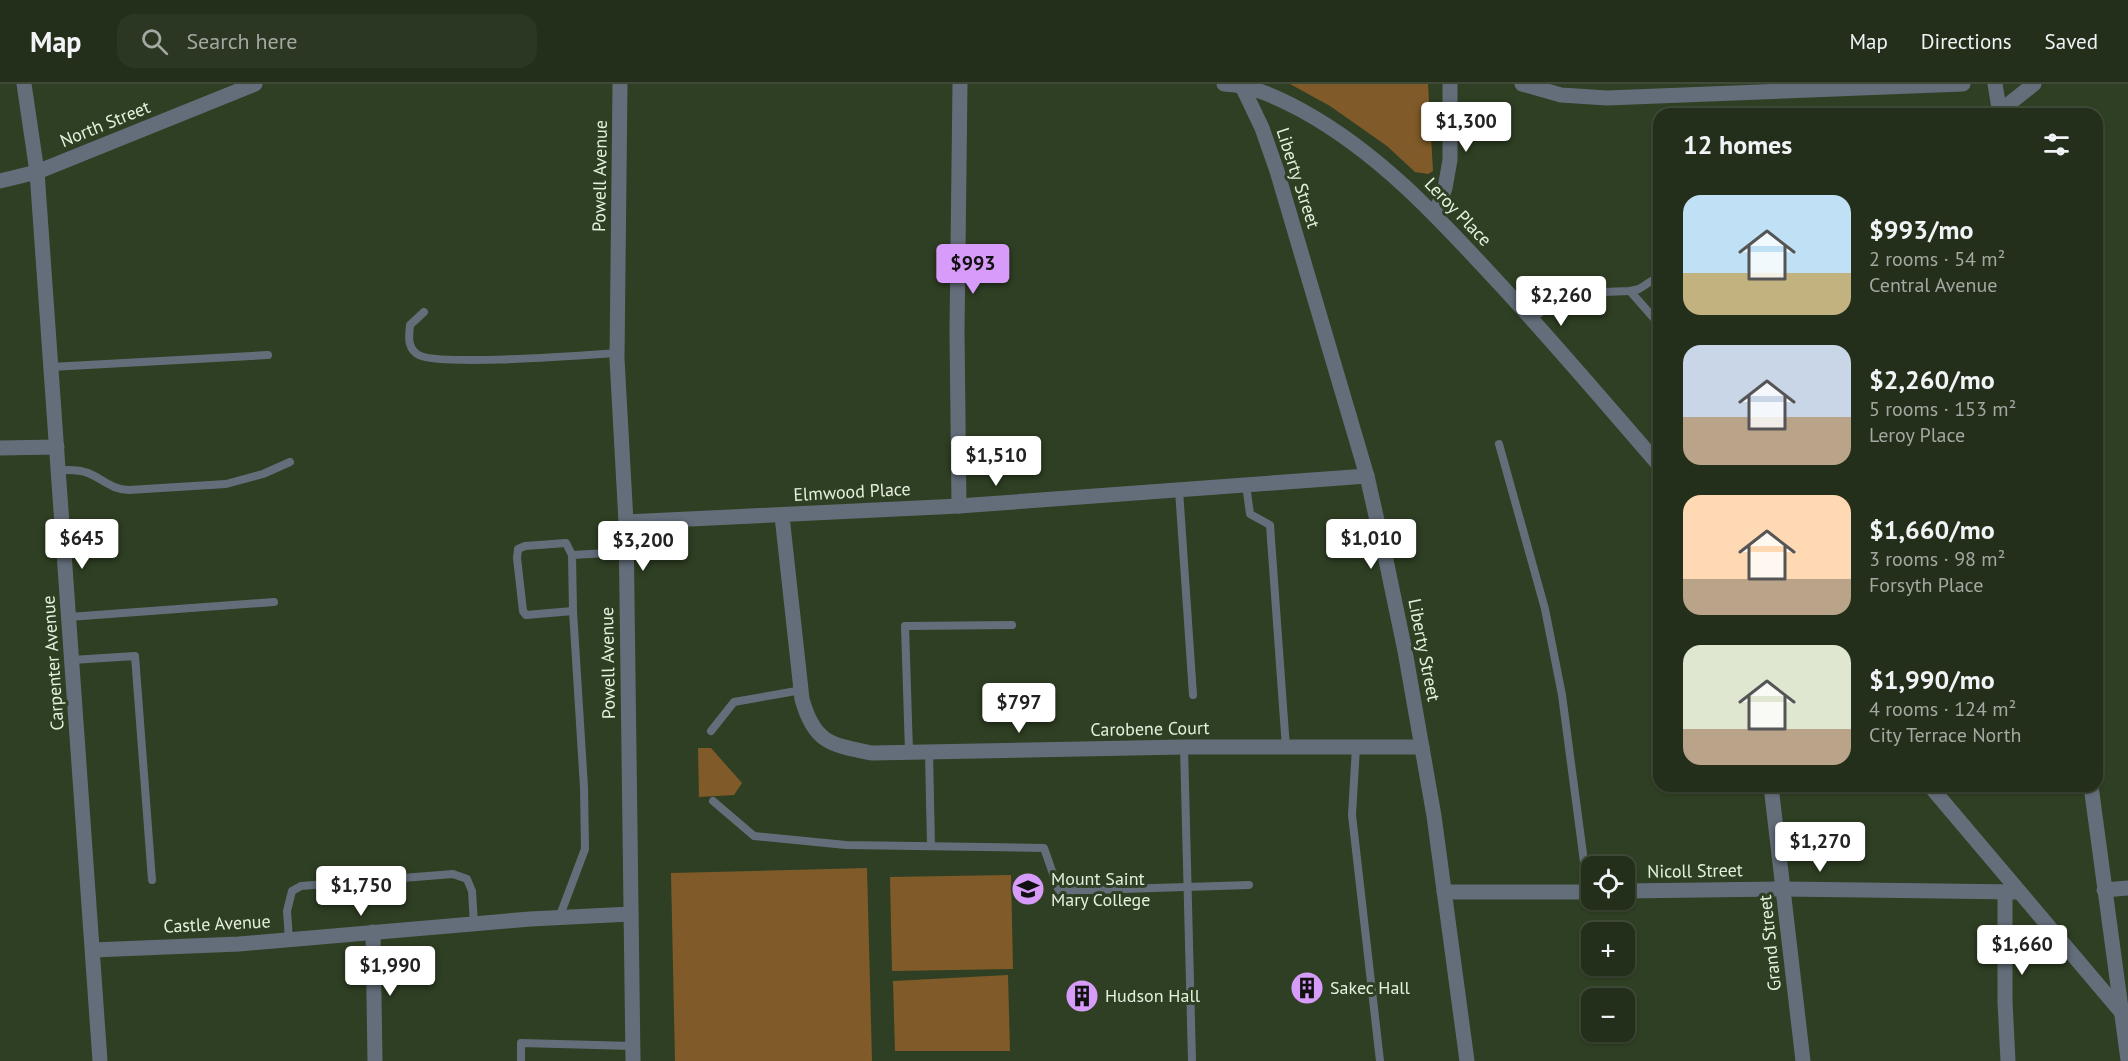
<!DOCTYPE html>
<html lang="en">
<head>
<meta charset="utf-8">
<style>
	body { margin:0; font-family:"PT Sans",sans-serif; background:#2b3723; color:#f1f3f6; height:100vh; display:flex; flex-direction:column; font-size:22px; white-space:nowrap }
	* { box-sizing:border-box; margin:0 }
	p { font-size:20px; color:#a3a9a2 }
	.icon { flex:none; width:33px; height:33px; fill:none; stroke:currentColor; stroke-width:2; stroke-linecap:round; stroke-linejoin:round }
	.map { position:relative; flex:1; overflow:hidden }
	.drawer { position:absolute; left:1653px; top:24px; width:450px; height:684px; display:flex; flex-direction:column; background:#232f1a; border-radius:18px; box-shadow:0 2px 4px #0004,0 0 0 2px #404a39 }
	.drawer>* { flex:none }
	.tools { position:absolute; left:1581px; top:772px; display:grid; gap:12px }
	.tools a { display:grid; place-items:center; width:54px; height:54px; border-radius:12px; background:#232f1a; box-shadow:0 2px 4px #0004,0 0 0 2px #404a39; font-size:30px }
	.price { position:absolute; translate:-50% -51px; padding:0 14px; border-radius:6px; background:#fff; color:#222; font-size:20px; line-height:39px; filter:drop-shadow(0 2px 3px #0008) }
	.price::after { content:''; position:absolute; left:50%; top:36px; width:18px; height:14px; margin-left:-9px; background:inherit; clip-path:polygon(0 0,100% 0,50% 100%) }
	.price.current { background:#d79bf9; color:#111 }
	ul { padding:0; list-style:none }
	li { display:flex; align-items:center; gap:18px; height:150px; padding:0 30px }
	li span { display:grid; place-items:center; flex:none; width:168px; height:120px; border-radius:18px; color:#555 }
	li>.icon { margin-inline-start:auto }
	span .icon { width:72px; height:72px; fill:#fffc; stroke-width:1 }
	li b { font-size:26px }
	h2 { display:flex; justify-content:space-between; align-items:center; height:72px; padding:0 30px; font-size:26px }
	header { display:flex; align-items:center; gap:36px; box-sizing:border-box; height:84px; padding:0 30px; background:#232f1a; border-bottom:2px solid #404a39 }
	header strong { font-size:28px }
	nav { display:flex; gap:33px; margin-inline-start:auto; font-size:21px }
	.search { width:420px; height:54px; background:#2b3723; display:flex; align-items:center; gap:15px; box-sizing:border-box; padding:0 21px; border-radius:18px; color:#a3a9a2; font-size:22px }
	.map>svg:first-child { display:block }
	.green { fill:#805b29 }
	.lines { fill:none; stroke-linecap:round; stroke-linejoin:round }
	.service { stroke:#646e7b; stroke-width:8 }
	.minor { stroke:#646e7b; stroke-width:15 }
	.tertiary { stroke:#646e7b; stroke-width:15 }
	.labels { text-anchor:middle; stroke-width:6; stroke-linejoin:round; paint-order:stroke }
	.street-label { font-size:18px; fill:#e6f0df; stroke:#2f3f23 }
	.poi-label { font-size:18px; fill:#e6f0df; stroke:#2f3f23; text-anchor:start }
</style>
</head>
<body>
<header>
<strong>Map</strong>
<div class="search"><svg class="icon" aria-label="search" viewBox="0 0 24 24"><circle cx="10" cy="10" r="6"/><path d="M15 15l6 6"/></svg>Search here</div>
<nav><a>Map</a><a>Directions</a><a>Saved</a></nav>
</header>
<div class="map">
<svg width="2128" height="977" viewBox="0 0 2128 977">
	<rect width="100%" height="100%" fill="#2f3f23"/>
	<!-- green -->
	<g class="green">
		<path d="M 1290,0 L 1428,0 L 1433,87 L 1428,90 L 1415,88 L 1387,62 L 1330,22 Z"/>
		<path d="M 698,664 L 711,664 L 742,699 L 734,711 L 699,713 Z"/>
		<path d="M 867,784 L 872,977 L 675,977 L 671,789 Z"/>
		<path d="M 1011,791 L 1013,885 L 892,887 L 890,793 Z"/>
		<path d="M 1008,891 L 1010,967 L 895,967 L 893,897 Z"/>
	</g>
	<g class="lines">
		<!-- service -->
		<g class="service">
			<path d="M 1630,207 L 1659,240"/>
			<path d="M 424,228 L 410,241 C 409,252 407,263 417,270 C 432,283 587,271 617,269"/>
			<path d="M 1532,235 L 1555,217 L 1576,209 L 1630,207 L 1639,205 L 1659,192"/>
			<path d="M 51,283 L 268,271"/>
			<path d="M 1499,360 L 1545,525 L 1562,611 L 1588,808"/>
			<path d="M 59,386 C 69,386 79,385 88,389 C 105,396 110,405 129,406 L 226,400 L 263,390 L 290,378"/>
			<path d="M 1246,401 L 1250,430 L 1270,441 L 1286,664"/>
			<path d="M 1179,406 L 1193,611"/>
			<path d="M 572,471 L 566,459 L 525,462 L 518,465 L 517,474 L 523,527 L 526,531 L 573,527"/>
			<path d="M 69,533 L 274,518"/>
			<path d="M 72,576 L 135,572 L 152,796"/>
			<path d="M 711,647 L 734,618 L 802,606"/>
			<path d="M 1184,663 L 1192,977"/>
			<path d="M 1356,663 L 1352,731 L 1380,977"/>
			<path d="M 909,668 L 905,542 L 1012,541"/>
			<path d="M 929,668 L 931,762"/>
			<path d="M 713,717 L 754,752 L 846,761 L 1044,764 L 1059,807 L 1249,801"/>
			<path d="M 559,834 L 585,765 L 584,703 L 573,527 L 572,471 L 626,468"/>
			<path d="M 289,856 L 287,827 L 292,807 L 301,802 L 453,790 L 467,795 L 472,807 L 474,840"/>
			<path d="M 521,977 L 521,959 L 633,962"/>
		</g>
		<!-- minor -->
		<g class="minor">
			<path d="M 24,0 L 37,88 L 100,977"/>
			<path d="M 620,0 L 617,275 L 626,438 L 633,977"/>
			<path d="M 1522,0 L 1561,11 L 1607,14 L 1963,0"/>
			<path d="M 1995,0 L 2000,30"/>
			<path d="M 2000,27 L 2034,0"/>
			<path d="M 0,364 L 57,363"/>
			<path d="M 959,422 L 957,247 L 960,0"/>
			<path d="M 782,432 L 802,615 C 814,659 831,661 872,669 L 1184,663 L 1422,663"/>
			<path d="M 626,438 L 959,422 L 1367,392"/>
			<path d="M 1771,702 L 1803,977"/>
			<path d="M 2091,702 L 2128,976"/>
			<path d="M 2104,806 L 2128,804"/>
			<path d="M 1624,807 L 1784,805 L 2018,808"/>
			<path d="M 1444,808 L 1592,808"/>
			<path d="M 2005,809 L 2005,918 L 2008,977"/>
			<path d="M 373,848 L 375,977"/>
			<path d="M 93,866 L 239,860 L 530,835 L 631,830"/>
		</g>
		<!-- tertiary -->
		<g class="tertiary">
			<path d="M 1224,0 C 1251,1 1277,13 1301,26 C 1378,68 1437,132 1496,196 C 1552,256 1605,319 1659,381"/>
			<path d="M 1241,0 L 1262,44 L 1277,87 L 1367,392 L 1386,476 L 1405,567 L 1434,732 L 1467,977"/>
			<path d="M 0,97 L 37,88 L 255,0"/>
			<path d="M 1435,130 L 1445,104 L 1450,76 L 1450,0"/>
			<path d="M 1930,702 L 2128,936"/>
		</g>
	</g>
	<!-- icons -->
	<defs>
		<symbol id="university-disc" viewBox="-11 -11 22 22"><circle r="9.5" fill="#d79bf9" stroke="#2f3f23"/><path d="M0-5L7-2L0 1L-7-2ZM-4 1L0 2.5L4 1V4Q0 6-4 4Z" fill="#111"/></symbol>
		<symbol id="building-disc" viewBox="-11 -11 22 22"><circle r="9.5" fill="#d79bf9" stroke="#2f3f23"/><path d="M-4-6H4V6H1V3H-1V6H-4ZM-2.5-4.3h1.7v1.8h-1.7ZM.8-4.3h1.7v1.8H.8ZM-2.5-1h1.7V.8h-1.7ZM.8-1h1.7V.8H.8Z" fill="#111"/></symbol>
	</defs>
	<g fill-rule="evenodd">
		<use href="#university-disc" x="1009" y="786" width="38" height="38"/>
		<use href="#building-disc" x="1288" y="885" width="38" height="38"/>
		<use href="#building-disc" x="1063" y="893" width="38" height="38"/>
	</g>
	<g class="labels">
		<!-- street labels -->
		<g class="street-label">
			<text transform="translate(105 40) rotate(-22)" y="6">North Street</text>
			<text transform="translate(600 92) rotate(-89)" y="6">Powell Avenue</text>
			<text transform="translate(1298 94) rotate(72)" y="6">Liberty Street</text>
			<text transform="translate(1458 128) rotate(46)" y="6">Leroy Place</text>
			<text transform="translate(852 408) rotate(-3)" y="6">Elmwood Place</text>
			<text transform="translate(1424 566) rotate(79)" y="6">Liberty Street</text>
			<text transform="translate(53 579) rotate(-94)" y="6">Carpenter Avenue</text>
			<text transform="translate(608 579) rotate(-91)" y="6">Powell Avenue</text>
			<text transform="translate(1150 645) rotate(-1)" y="6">Carobene Court</text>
			<text transform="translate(1695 787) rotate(-1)" y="6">Nicoll Street</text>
			<text transform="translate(217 840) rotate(-3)" y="6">Castle Avenue</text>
			<text transform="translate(1770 859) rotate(-96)" y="6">Grand Street</text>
		</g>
		<!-- poi labels -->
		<g class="poi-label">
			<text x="1051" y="801">Mount Saint<tspan x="1051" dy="21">Mary College</tspan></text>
			<text x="1330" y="910">Sakec Hall</text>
			<text x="1105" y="918">Hudson Hall</text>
		</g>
	</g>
</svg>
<div class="tools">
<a><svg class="icon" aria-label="locate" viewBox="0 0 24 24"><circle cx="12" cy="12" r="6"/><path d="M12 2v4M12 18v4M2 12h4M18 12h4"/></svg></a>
<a>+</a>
<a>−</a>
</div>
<b class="price" style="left:1466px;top:69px">$1,300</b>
<b class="price current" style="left:973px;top:211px">$993</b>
<b class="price" style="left:1561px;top:243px">$2,260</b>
<b class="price" style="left:996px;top:403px">$1,510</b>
<b class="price" style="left:82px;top:486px">$645</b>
<b class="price" style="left:1371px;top:486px">$1,010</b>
<b class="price" style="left:643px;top:488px">$3,200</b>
<b class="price" style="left:1019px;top:650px">$797</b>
<b class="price" style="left:1820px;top:789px">$1,270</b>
<b class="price" style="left:361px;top:833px">$1,750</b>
<b class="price" style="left:2022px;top:892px">$1,660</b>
<b class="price" style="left:390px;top:913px">$1,990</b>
<section class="drawer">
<h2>12 homes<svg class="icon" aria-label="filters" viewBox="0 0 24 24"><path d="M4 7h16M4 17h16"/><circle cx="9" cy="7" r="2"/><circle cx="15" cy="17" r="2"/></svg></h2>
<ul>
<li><span style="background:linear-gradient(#bfe0f5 65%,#c2b280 0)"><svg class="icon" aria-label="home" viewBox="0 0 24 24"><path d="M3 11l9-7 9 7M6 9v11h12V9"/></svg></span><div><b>$993/mo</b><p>2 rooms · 54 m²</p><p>Central Avenue</p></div></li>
<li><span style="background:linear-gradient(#c9d6e8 60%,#b9a48a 0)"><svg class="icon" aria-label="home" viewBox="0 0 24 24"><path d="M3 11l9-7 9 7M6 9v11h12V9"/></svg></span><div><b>$2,260/mo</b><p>5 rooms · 153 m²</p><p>Leroy Place</p></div></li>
<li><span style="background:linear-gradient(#ffd9b3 70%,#b9a48a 0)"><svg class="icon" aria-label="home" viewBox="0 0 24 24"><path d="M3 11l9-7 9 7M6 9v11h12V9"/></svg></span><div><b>$1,660/mo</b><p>3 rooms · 98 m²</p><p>Forsyth Place</p></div></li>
<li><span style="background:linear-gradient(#dfe7d0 70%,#b9a48a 0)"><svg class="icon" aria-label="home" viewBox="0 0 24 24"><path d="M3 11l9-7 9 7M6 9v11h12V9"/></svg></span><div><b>$1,990/mo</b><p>4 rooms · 124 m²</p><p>City Terrace North</p></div></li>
</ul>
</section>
</div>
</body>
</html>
